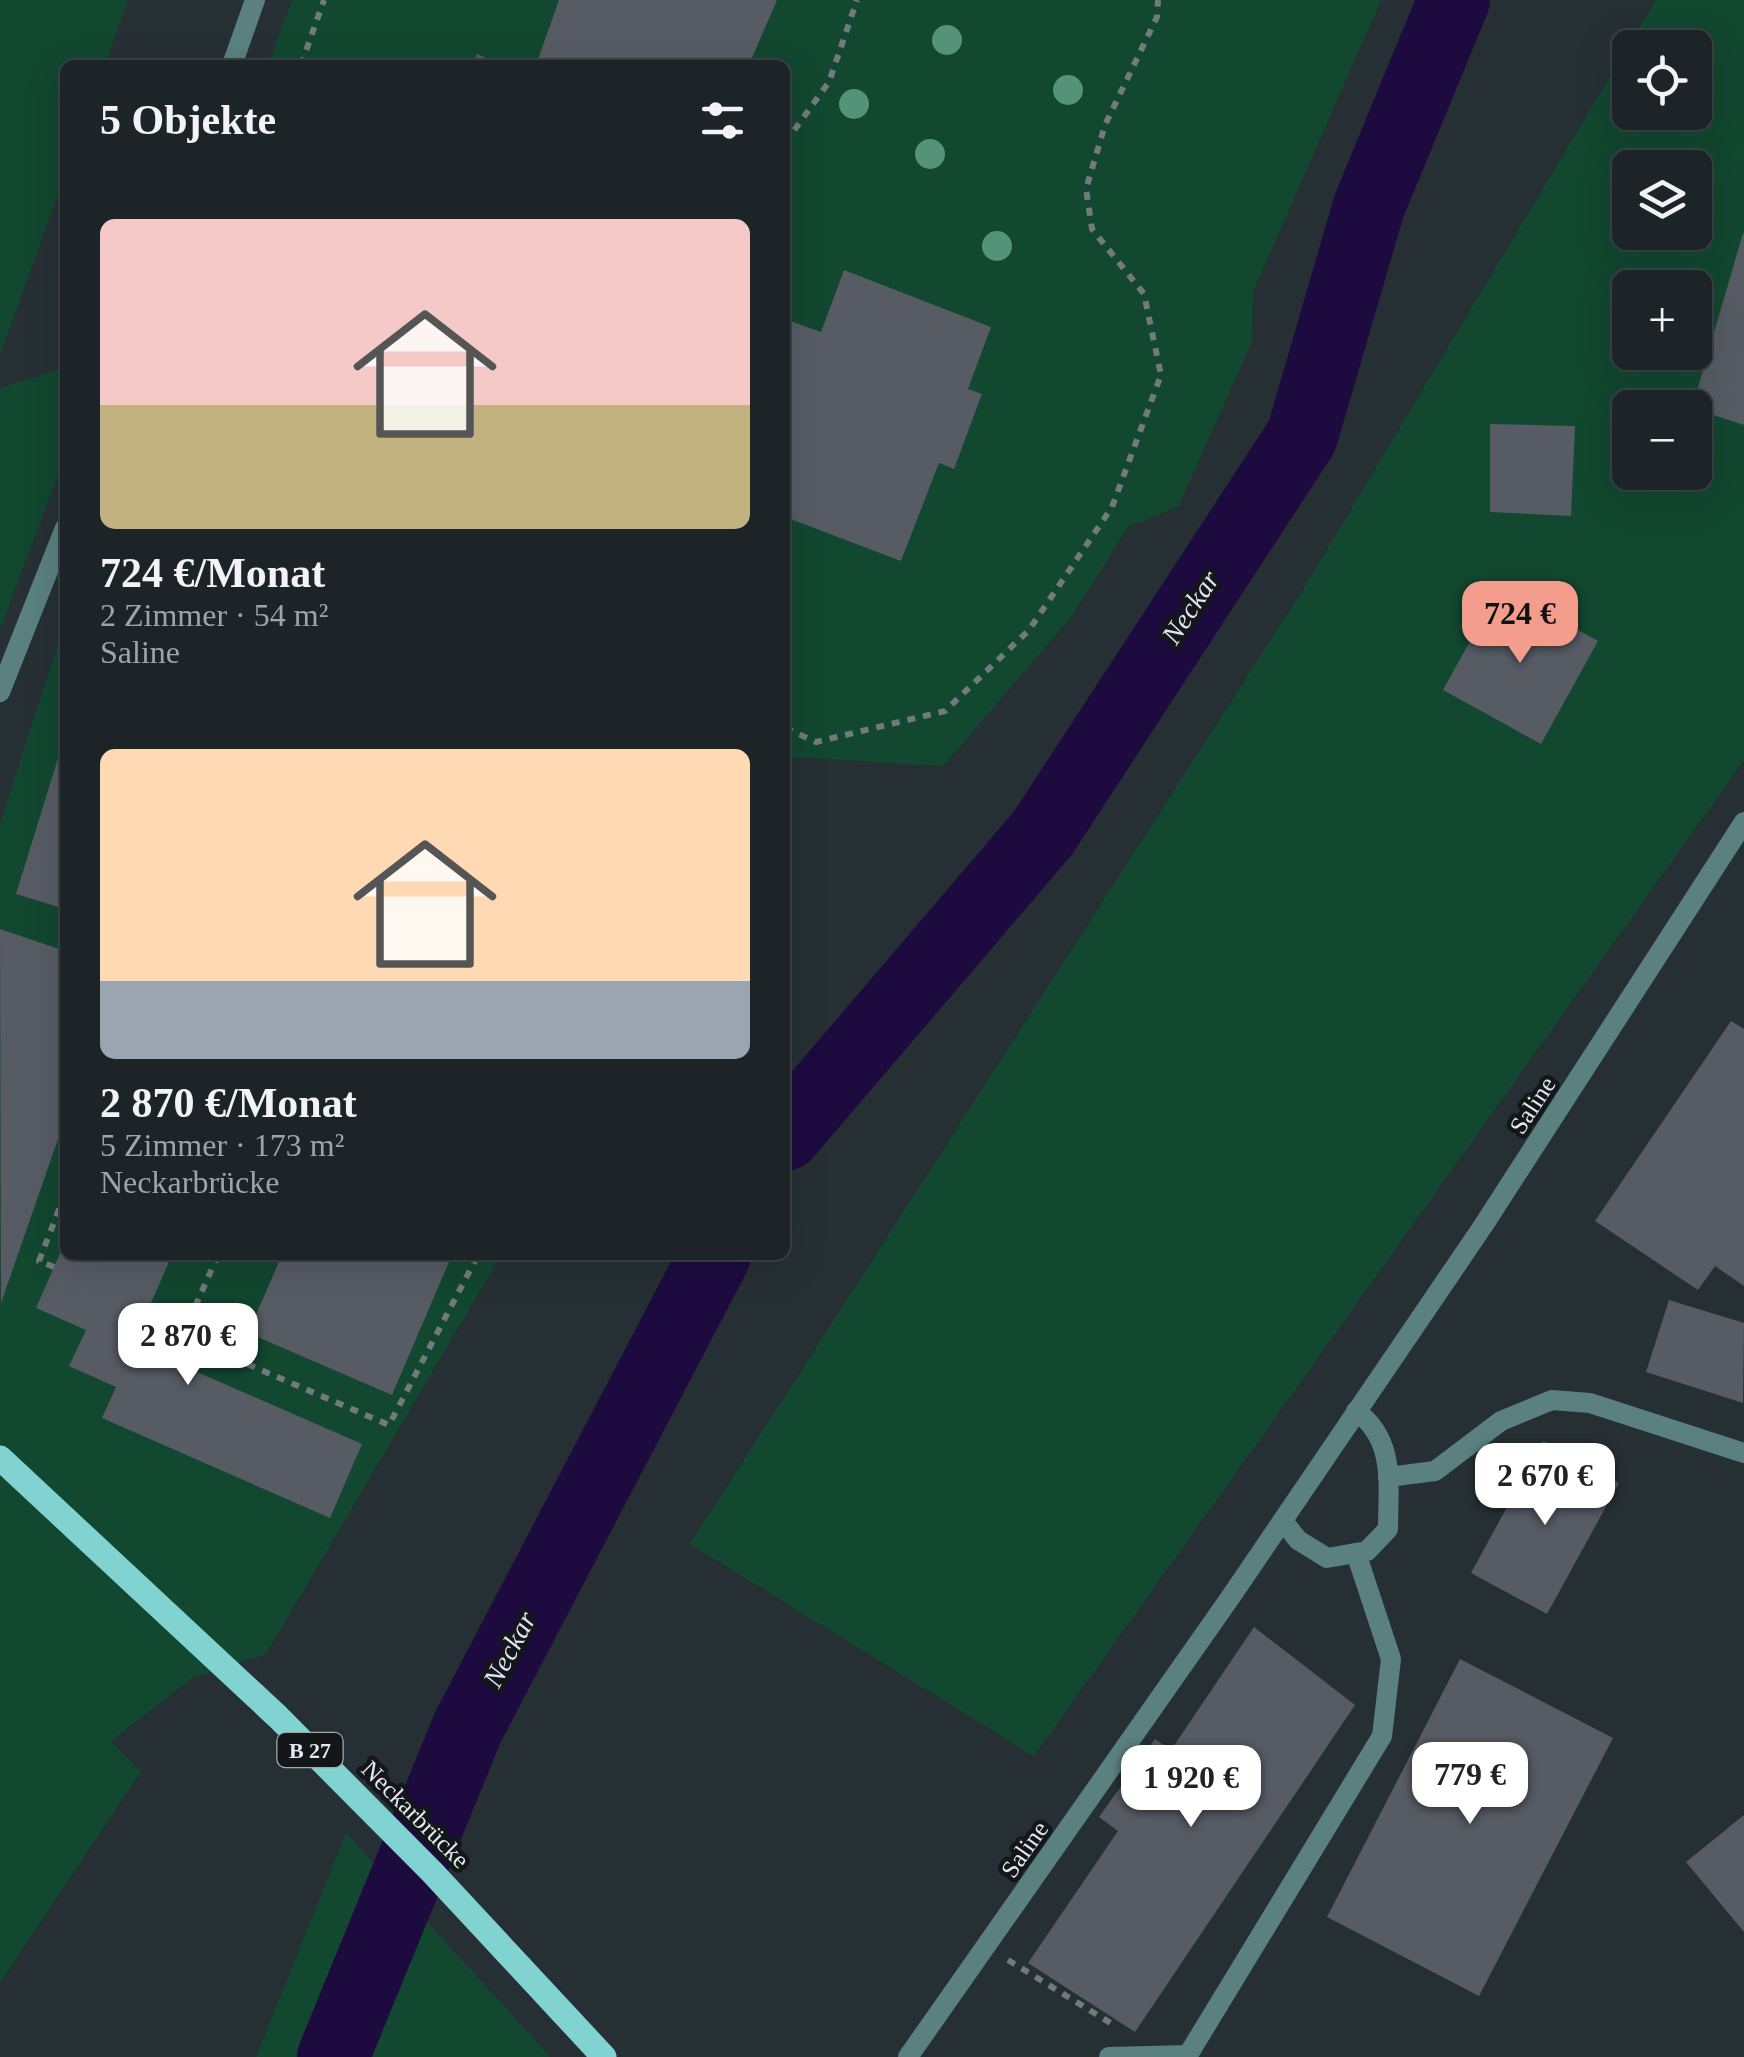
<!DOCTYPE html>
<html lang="de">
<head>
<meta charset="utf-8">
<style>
	body { margin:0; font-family:"Times New Roman",serif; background:#252c2f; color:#f1f3f6; height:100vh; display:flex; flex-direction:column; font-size:38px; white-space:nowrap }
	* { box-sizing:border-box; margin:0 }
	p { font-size:32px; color:#a0a4a7 }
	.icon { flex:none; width:55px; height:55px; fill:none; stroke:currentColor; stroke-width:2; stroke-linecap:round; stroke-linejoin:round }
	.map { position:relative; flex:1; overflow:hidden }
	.details { position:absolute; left:60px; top:60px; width:730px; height:1200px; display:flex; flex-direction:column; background:#1c2427; border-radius:15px; box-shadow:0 10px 40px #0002,0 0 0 2px #3a4144 }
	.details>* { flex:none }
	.buttons { position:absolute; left:1612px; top:30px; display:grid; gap:20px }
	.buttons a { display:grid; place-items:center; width:100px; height:100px; border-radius:15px; background:#1c2427; box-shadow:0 10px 40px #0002,0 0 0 2px #3a4144; font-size:50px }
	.price { position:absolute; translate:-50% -85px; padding:0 22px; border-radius:20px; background:#fff; color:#222; font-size:32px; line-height:65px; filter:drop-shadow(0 2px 5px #0008) }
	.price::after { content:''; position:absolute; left:50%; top:60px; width:30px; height:22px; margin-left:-15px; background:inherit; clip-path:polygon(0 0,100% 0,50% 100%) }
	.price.current { background:#f49d8d; color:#111 }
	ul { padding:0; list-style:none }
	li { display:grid; align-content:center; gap:20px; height:530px; padding:0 40px }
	li span { display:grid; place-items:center; height:310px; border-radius:15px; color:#555 }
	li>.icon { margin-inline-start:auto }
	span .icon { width:180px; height:180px; fill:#fffc; stroke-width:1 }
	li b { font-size:42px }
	h2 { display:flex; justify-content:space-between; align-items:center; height:120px; padding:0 40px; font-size:42px }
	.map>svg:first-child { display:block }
	.green { fill:#124730; fill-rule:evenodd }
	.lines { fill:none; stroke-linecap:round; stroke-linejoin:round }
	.river { stroke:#1d0b40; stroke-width:72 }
	.building { fill:#565b64 }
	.path { stroke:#717a7d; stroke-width:6; stroke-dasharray:8 8; stroke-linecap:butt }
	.service { stroke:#5a807f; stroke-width:20 }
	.minor { stroke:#5a807f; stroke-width:20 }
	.tertiary { stroke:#5a807f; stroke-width:20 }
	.primary { stroke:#81d3d1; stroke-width:25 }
	.tree { fill:#549379 }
	.labels { text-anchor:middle; stroke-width:9; stroke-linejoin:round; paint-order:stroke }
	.shield { fill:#131719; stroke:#a5aaad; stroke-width:2.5 }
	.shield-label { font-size:22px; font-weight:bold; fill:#e3e9ec }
	.street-label { font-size:25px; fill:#e3e9ec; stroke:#131719 }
	.water-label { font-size:28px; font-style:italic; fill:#e4e2f4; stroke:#131719 }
</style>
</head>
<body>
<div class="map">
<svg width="1744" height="2057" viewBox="0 0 1744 2057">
	<rect width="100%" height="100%" fill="#263034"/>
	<!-- green -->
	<g class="green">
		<path d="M 0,0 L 128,0 L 105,65 L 65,65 L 65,175 L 0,355 Z"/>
		<path d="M 292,0 L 1381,0 L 1253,292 L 1252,342 L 1178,507 L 1128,527 L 1072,616 L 943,766 L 794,757 L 785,772 L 785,65 L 268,65 Z"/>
		<path d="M 1656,0 L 1744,0 L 1744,760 L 1034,1756 L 690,1544 L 1304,588 ZM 1630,48 L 1695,48 L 1695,112 L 1630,112 ZM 1630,168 L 1695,168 L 1695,232 L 1630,232 ZM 1630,288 L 1695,288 L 1695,352 L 1630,352 ZM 1630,408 L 1695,408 L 1695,472 L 1630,472 Z"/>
		<path d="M 65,368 L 65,456 L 0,629 L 0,388 Z"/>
		<path d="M 65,623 L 65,1255 L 501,1255 L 266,1654 L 192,1678 L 111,1741 L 141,1772 L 0,1983 L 0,823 Z"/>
		<path d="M 346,1833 L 543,2049 L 550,2057 L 256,2057 Z"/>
	</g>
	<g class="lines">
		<!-- river -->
		<g class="river">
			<path d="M 785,1135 L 1043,833 L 1302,436 L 1369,206 L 1454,0"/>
			<path d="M 333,2057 L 468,1727 L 715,1255"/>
		</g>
	</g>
	<!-- building -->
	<g class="building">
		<path d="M 559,0 L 777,0 L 752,58 L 768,65 L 536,65 Z"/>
		<path d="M 477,54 L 502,65 L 472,65 Z"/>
		<path d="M 1743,233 L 1744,233 L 1744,425 L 1692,408 Z"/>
		<path d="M 844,270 L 991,327 L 968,389 L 982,394 L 954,469 L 939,463 L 901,561 L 785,517 L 785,427 L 792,409 L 785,406 L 785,319 L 821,332 Z"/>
		<path d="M 1490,424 L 1575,426 L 1571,516 L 1490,512 Z"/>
		<path d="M 1500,587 L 1598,641 L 1541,744 L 1443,690 Z"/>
		<path d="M 59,755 L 65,757 L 65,909 L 16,894 Z"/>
		<path d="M 0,929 L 65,951 L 65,1119 L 1,1303 Z"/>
		<path d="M 1731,1021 L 1744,1029 L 1744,1286 L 1715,1266 L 1698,1290 L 1595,1221 Z"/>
		<path d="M 65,1242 L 65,1255 L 172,1255 L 133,1344 L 362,1444 L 330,1518 L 102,1418 L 116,1387 L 69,1366 L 86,1330 L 36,1308 Z"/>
		<path d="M 282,1255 L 452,1255 L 392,1395 L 248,1333 Z"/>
		<path d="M 1669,1300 L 1744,1323 L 1743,1403 L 1646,1372 Z"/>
		<path d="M 1543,1441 L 1619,1483 L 1547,1614 L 1471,1573 Z"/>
		<path d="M 1254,1627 L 1355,1705 L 1135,2032 L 1028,1963 L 1118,1831 L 1099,1817 L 1155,1739 L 1171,1750 Z"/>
		<path d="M 1460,1659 L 1613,1738 L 1479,1996 L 1327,1917 Z"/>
		<path d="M 1744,1815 L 1744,1932 L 1686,1862 Z"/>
	</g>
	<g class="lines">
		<!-- path -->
		<g class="path">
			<path d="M 301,65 L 324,0"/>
			<path d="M 785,143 L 829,82 L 857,0"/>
			<path d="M 785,728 L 816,742 L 945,711 L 1029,630 L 1112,507 L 1161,375 L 1144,294 L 1092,229 L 1086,189 L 1105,125 L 1157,17 L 1158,0"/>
			<path d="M 218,1255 L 182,1336 L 389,1425 L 478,1255"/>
			<path d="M 54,1267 L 39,1261 L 65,1194"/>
			<path d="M 145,1319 L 182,1336"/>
			<path d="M 1008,1960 L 1117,2027"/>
		</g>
		<!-- service -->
		<path class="service" d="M 1109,2057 L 1188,2055 L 1382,1736 L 1391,1659 L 1356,1553"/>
		<!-- minor -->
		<g class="minor">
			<path d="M 1388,1477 L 1435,1471 L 1501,1421 L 1552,1400 L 1590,1403 L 1744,1453"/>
			<path d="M 1283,1521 L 1298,1540 L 1327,1558 L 1367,1551 L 1388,1529 C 1388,1484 1396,1440 1356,1411"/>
			<path d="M 908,2057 L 1232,1595 L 1483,1226 L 1744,822"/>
		</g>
		<!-- tertiary -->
		<g class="tertiary">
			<path d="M 232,65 L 255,0"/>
			<path d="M 0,692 L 65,528"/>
		</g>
		<!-- primary -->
		<path class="primary" d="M 0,1458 L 278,1717 L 432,1872 L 604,2057"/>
	</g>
	<!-- trees -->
	<g class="tree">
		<circle cx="947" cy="40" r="15"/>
		<circle cx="1068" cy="90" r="15"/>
		<circle cx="854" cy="104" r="15"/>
		<circle cx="930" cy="154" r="15"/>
		<circle cx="997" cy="246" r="15"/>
	</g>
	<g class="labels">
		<!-- shield labels -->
		<rect class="shield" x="277.5" y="1733" width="65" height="34" rx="8"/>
		<g class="shield-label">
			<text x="310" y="1758">B 27</text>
		</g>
		<!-- street labels -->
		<g class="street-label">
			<text transform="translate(1532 1105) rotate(-57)" y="9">Saline</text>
			<text transform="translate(416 1814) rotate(45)" y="9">Neckarbrücke</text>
			<text transform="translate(1024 1849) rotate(-55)" y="9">Saline</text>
		</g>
		<!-- water labels -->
		<g class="water-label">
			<text transform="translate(1190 607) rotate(-57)" y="10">Neckar</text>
			<text transform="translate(509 1649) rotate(-62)" y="10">Neckar</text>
		</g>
	</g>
</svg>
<div class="buttons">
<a><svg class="icon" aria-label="locate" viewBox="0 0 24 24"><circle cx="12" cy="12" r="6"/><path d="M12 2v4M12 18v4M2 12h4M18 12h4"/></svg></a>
<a><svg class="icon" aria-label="layers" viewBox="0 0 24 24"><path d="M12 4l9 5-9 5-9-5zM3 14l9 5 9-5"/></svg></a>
<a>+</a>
<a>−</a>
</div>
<b class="price current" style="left:1520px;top:666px">724 €</b>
<b class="price" style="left:188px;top:1388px">2 870 €</b>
<b class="price" style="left:1545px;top:1528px">2 670 €</b>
<b class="price" style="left:1470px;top:1827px">779 €</b>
<b class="price" style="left:1191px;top:1830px">1 920 €</b>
<section class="details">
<h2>5 Objekte<svg class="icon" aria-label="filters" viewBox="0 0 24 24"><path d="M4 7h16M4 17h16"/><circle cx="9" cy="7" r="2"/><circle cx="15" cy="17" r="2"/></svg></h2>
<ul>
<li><span style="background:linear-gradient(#f6c9c9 60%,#c2b280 0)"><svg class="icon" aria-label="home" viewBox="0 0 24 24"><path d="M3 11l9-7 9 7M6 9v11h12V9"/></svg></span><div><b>724 €/Monat</b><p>2 Zimmer · 54 m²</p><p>Saline</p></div></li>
<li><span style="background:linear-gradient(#ffd9b3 75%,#9aa5b1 0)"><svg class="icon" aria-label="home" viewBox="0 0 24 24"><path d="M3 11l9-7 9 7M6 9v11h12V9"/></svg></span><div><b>2 870 €/Monat</b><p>5 Zimmer · 173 m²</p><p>Neckarbrücke</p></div></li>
</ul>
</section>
</div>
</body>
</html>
